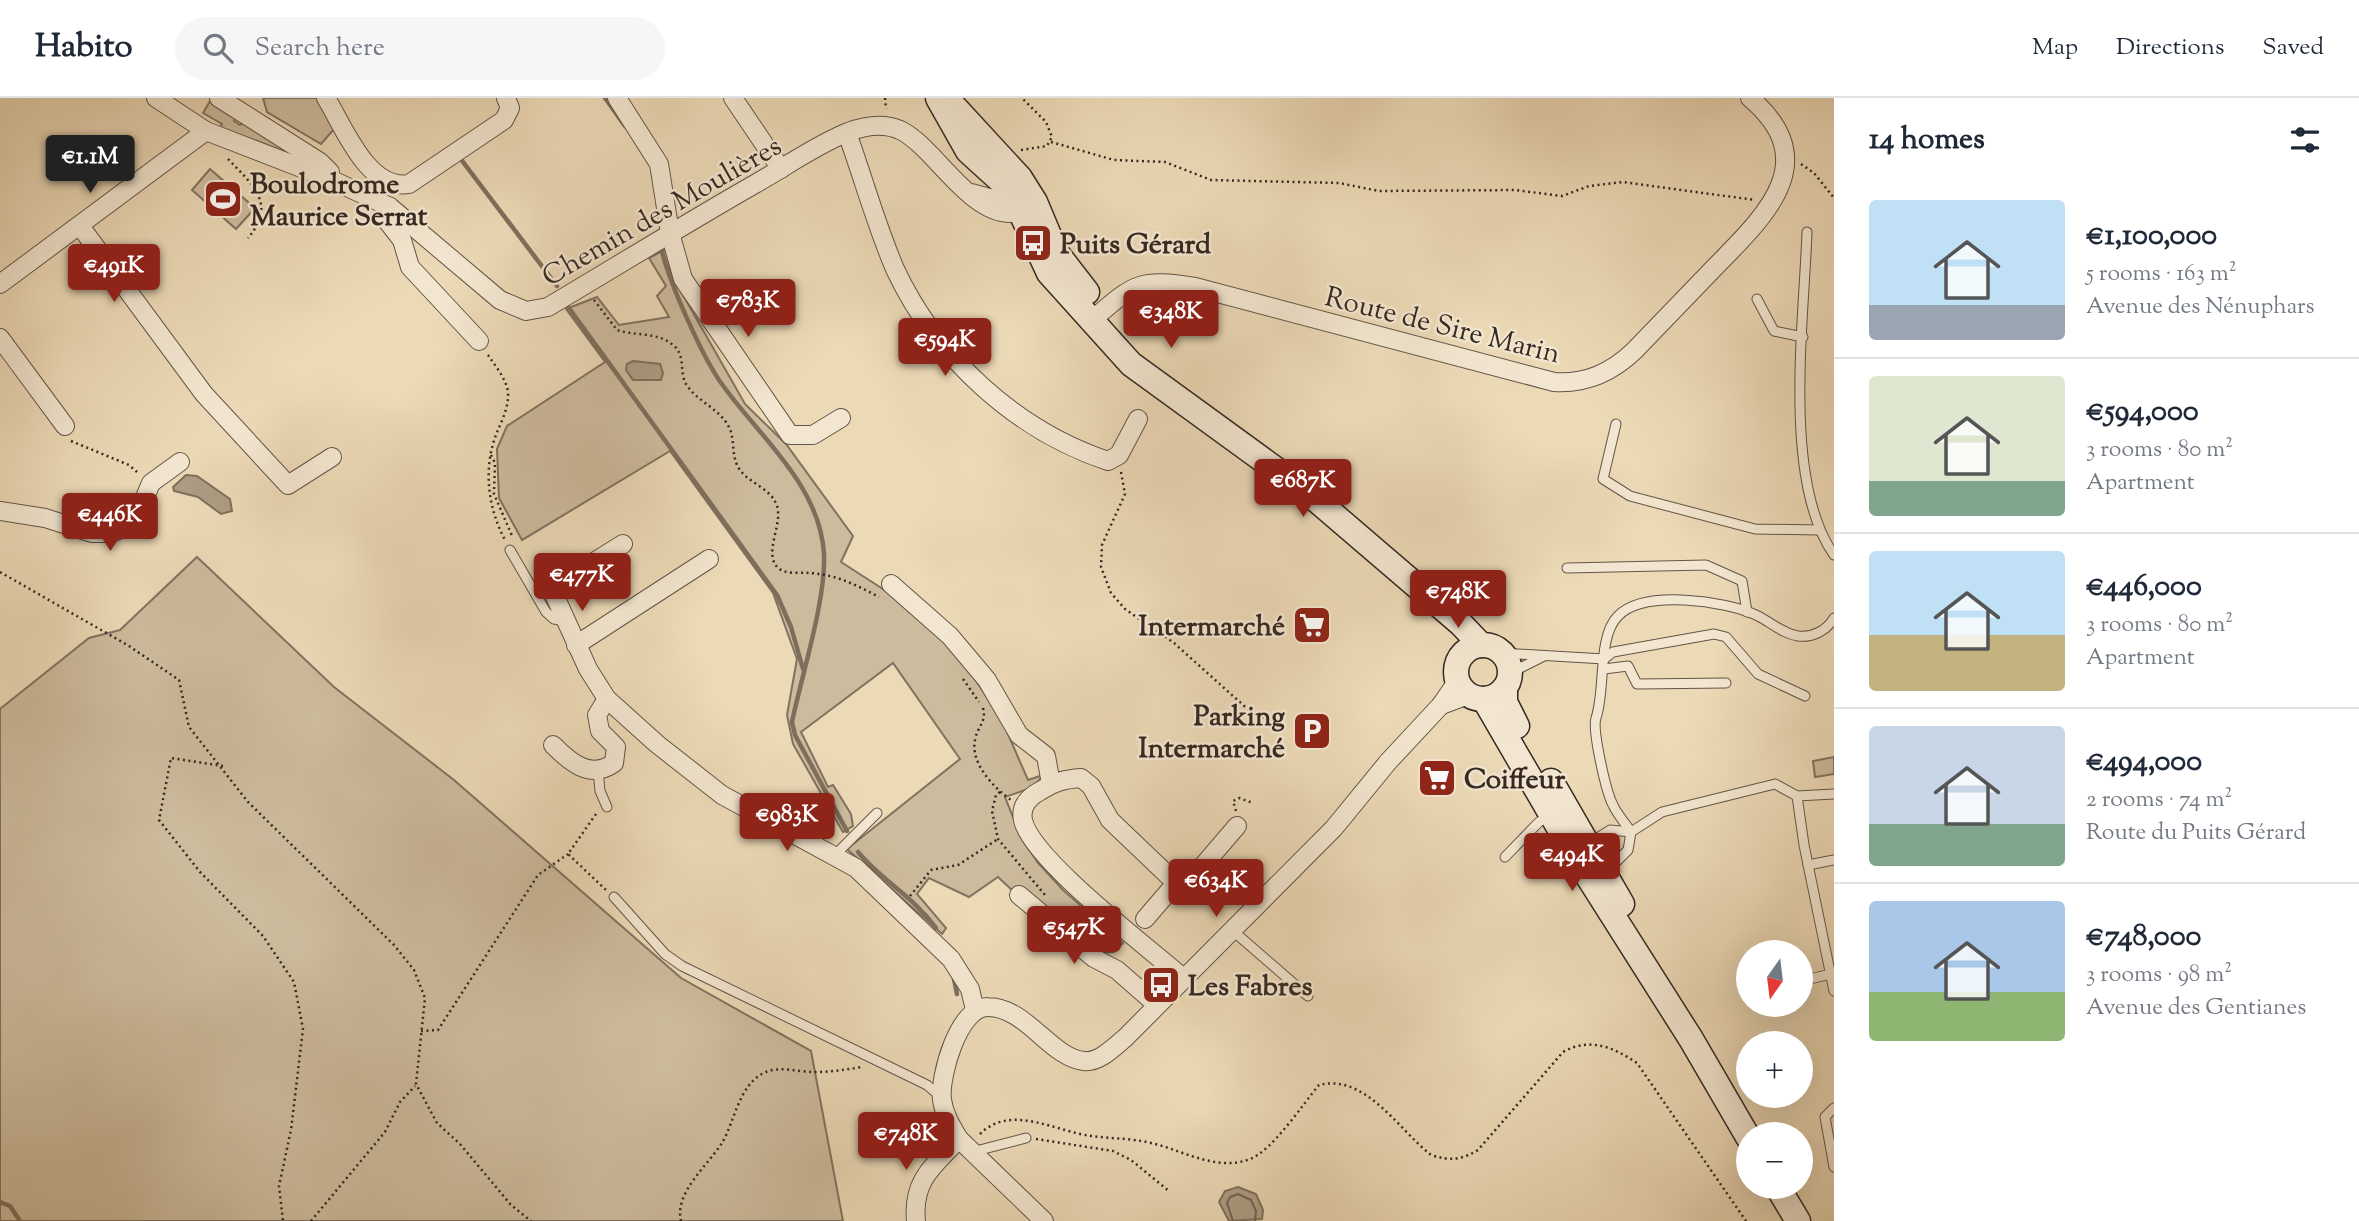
<!DOCTYPE html>
<html lang="en">
<head>
<meta charset="utf-8">
<style>
	body { margin:0; font-family:"Sorts Mill Goudy",serif; background:#f6f6f7; color:#1f2937; height:100vh; display:flex; flex-direction:column; font-size:26px; white-space:nowrap }
	* { box-sizing:border-box; margin:0 }
	p { font-size:23px; color:#747a83 }
	.icon { flex:none; width:38px; height:38px; fill:none; stroke:currentColor; stroke-width:2; stroke-linecap:round; stroke-linejoin:round }
	.map { position:relative; flex:1; overflow:hidden }
	.panel { display:flex; flex-direction:column; background:#fff; width:525px }
	.panel>* { flex:none }
	.needle { width:46px; rotate:194deg }
	.fabs { position:absolute; left:1736px; top:842px; display:grid; gap:14px }
	.fabs a { display:grid; place-items:center; width:77px; height:77px; border-radius:50%; background:#fff; box-shadow:0 7px 28px #0002; font-size:35px }
	.price { position:absolute; translate:-50% -60px; padding:0 16px; border-radius:7px; background:#8f2418; color:#fff; font-size:23px; line-height:46px; filter:drop-shadow(0 2px 4px #0008) }
	.price::after { content:''; position:absolute; left:50%; top:42px; width:21px; height:16px; margin-left:-10px; background:inherit; clip-path:polygon(0 0,100% 0,50% 100%) }
	.price.active { background:#222; color:#fff }
	ul { padding:0; list-style:none }
	li { display:flex; align-items:center; gap:21px; height:175px; padding:0 35px }
	li+li { border-top:2px solid #e0e1e3 }
	li span { display:grid; place-items:center; flex:none; width:196px; height:140px; border-radius:7px; color:#555 }
	li>.icon { margin-inline-start:auto }
	span .icon { width:84px; height:84px; fill:#fffc; stroke-width:1 }
	li b { font-size:30px }
	h2 { display:flex; justify-content:space-between; align-items:center; height:84px; padding:0 35px; font-size:30px }
	header { display:flex; align-items:center; gap:42px; box-sizing:border-box; height:98px; padding:0 35px; background:#fff; border-bottom:2px solid #e0e1e3 }
	header strong { font-size:33px }
	nav { display:flex; gap:38px; margin-inline-start:auto; font-size:24px }
	.search { width:490px; height:63px; background:#f6f6f7; display:flex; align-items:center; gap:18px; box-sizing:border-box; padding:0 24px; border-radius:38px; color:#747a83; font-size:26px }
	main { display:flex; flex:1; min-height:0 }
	.map>svg:first-child { display:block }
	.green { fill:#cdbb9d; stroke:#817260; stroke-width:2 }
	.water { fill:#ae9d84; stroke:#7e6f5d; stroke-width:2 }
	.lines { fill:none; stroke-linecap:round; stroke-linejoin:round }
	.shore { stroke:#726354; stroke-width:2 }
	.stream { stroke:#7e6f5d; stroke-width:4.5 }
	.service-casing { stroke:#635548; stroke-width:11 }
	.minor-casing { stroke:#635548; stroke-width:20 }
	.secondary-casing { stroke:#352923; stroke-width:27 }
	.path { stroke:#352923; stroke-width:2.5; stroke-dasharray:2 3.5; stroke-linecap:butt }
	.service { stroke:#f3e6d0; stroke-width:9 }
	.minor { stroke:#f3e6d0; stroke-width:18 }
	.secondary { stroke:#f3e6d0; stroke-width:24 }
	.labels { text-anchor:middle; stroke-width:5; stroke-linejoin:round; paint-order:stroke }
	.poi-label { font-size:28px; font-weight:bold; fill:#352923; stroke:#f3e6d0; text-anchor:start }
	.street-label { font-size:28px; fill:#352923; stroke:#f3e6d0 }
</style>
</head>
<body>
<header>
<strong>Habito</strong>
<div class="search"><svg class="icon" aria-label="search" viewBox="0 0 24 24"><circle cx="10" cy="10" r="6"/><path d="M15 15l6 6"/></svg>Search here</div>
<nav><a>Map</a><a>Directions</a><a>Saved</a></nav>
</header>
<main>
<div class="map">
<svg width="1834" height="1123" viewBox="0 0 1834 1123">
	<rect width="100%" height="100%" fill="#ecd9b6"/>
	<filter id="stains"><feTurbulence type="fractalNoise" baseFrequency=".00286" numOctaves="4"/><feColorMatrix values="0 0 0 0 .2 0 0 0 0 .09 0 0 0 0 .02 0 0 0 .5 -.17"/></filter>
	<radialGradient id="worn" r=".72"><stop offset=".6" stop-color="#630" stop-opacity="0"/><stop offset="1" stop-color="#630" stop-opacity=".3"/></radialGradient>
	<!-- green -->
	<g class="green">
		<path d="M 263,0 L 317,0 L 336,29 L 321,46 L 267,14 Z"/>
		<path d="M 210,3 L 237,18 L 234,23 L 240,27 L 244,23 L 315,67 L 218,32 L 222,26 L 203,15 Z"/>
		<path d="M 210,71 L 255,110 L 236,131 L 192,92 Z"/>
		<path d="M 666,151 L 671,176 L 745,306 L 786,346 L 853,438 L 841,464 L 886,493 L 958,556 L 1001,620 L 1028,682 L 1043,677 L 1034,689 L 1005,699 L 1021,739 L 1038,765 L 1063,792 L 1123,845 L 1114,854 L 1098,855 L 1014,794 L 998,779 L 969,799 L 929,780 L 917,796 L 946,830 L 942,836 L 847,751 L 960,661 L 893,565 L 801,634 L 828,689 L 833,687 L 851,716 L 853,728 L 843,734 L 793,646 L 787,617 L 797,561 L 773,495 L 670,353 L 522,442 L 499,400 L 497,351 L 507,328 L 605,264 L 566,211 L 597,199 L 619,227 L 669,219 L 657,198 L 666,188 L 649,160 Z"/>
		<path d="M 197,459 L 334,589 L 454,682 L 681,880 L 811,953 L 843,1123 L 0,1123 L 0,611 L 89,540 L 120,532 Z"/>
		<path d="M 1834,659 L 1834,676 L 1815,679 L 1813,663 Z"/>
	</g>
	<!-- water -->
	<g class="water">
		<path d="M 633,263 L 660,266 L 663,275 L 661,282 L 633,282 L 626,272 L 627,266 Z"/>
		<path d="M 186,377 L 197,378 L 230,401 L 232,413 L 221,416 L 198,399 L 174,393 L 173,389 Z"/>
		<path d="M 1238,1089 L 1256,1096 L 1263,1112 L 1262,1121 L 1229,1123 L 1219,1104 L 1225,1093 Z"/>
	</g>
	<g class="lines">
		<!-- shore -->
		<path class="shore" d="M 1233,1123 L 1227,1105 L 1230,1099 L 1238,1096 L 1251,1102 L 1256,1113 L 1255,1123"/>
		<!-- stream -->
		<g class="stream">
			<path d="M 605,0 L 625,28"/>
			<path d="M 460,60 L 557,188"/>
			<path d="M 662,153 C 669,184 704,263 724,289 C 761,340 820,388 824,456 C 826,502 802,576 792,624 L 795,637 L 847,733"/>
			<path d="M 569,210 L 777,497 L 791,529 L 803,571"/>
			<path d="M 858,754 C 883,784 912,797 936,830"/>
			<path d="M 953,876 L 957,896"/>
			<path d="M 0,1104 L 10,1108 L 20,1123"/>
		</g>
		<defs>
			<g id="service">
				<path d="M 1807,134 C 1804,224 1782,383 1834,457"/>
				<path d="M 1757,201 L 1774,233 L 1803,239"/>
				<path d="M 1616,326 L 1603,381 L 1630,398 L 1755,431 L 1819,432"/>
				<path d="M 510,452 L 546,514 L 554,521 L 565,523"/>
				<path d="M 1567,470 L 1706,467 L 1742,483 L 1747,514"/>
				<path d="M 1502,555 L 1604,561 L 1613,554 L 1714,536 L 1726,539 L 1758,576 L 1805,598"/>
				<path d="M 1604,571 L 1628,568 L 1637,586 L 1726,585"/>
				<path d="M 1510,575 L 1544,558"/>
				<path d="M 598,672 L 600,693 L 607,709"/>
				<path d="M 1797,698 L 1804,747 L 1834,893"/>
				<path d="M 1590,745 L 1610,732 L 1631,734 L 1662,714 L 1775,686 L 1797,698 L 1834,696"/>
				<path d="M 834,758 L 877,715"/>
				<path d="M 1505,759 L 1539,724 L 1550,718"/>
				<path d="M 1808,767 L 1834,762"/>
				<path d="M 1606,774 L 1628,752 L 1631,734 C 1625,725 1617,716 1613,707 C 1606,694 1592,632 1596,620 C 1606,591 1597,539 1618,518 C 1644,491 1725,503 1756,517 C 1771,524 1781,535 1798,538 C 1813,540 1827,532 1834,520"/>
				<path d="M 614,799 L 665,856 L 682,868 L 927,987 L 940,998"/>
				<path d="M 1232,832 L 1308,898"/>
				<path d="M 1801,883 L 1831,876"/>
				<path d="M 1834,1010 L 1825,1019 L 1834,1069"/>
				<path d="M 972,1054 L 1026,1040"/>
			</g>
			<g id="minor">
				<path d="M 156,0 L 206,33 L 330,81 L 390,109 L 500,202 L 526,213 L 548,209 C 617,168 685,126 755,86 C 785,69 816,47 848,34 C 864,28 884,25 900,32 C 934,48 970,118 1013,115 L 1033,100 L 993,101 L 971,95"/>
				<path d="M 219,0 L 320,64 L 330,74 L 330,81"/>
				<path d="M 326,0 C 344,29 368,93 409,86 L 504,22 L 510,10 L 506,0"/>
				<path d="M 617,0 L 659,66 L 670,135 L 683,181 L 790,337 L 813,337 L 841,320"/>
				<path d="M 733,0 L 781,71"/>
				<path d="M 847,35 C 863,79 876,127 895,171 C 936,259 1015,332 1108,363 L 1119,357 L 1138,321"/>
				<path d="M 390,109 L 384,119 L 402,142 L 410,169 L 479,243"/>
				<path d="M 80,128 L 204,296 L 288,387 L 332,359"/>
				<path d="M 0,186 L 206,33"/>
				<path d="M 1091,223 C 1134,186 1138,180 1195,189 L 1554,284 C 1586,286 1611,275 1634,253 C 1662,224 1689,196 1716,168 C 1766,117 1824,63 1750,0"/>
				<path d="M 0,240 L 65,328"/>
				<path d="M 0,413 L 45,420 L 92,435 L 111,435 L 129,427 L 138,416 L 151,385 L 180,364"/>
				<path d="M 623,446 L 559,486 L 554,496 L 588,571 L 607,601 L 657,646 L 722,697 L 856,770 L 951,861 L 970,891 L 975,912"/>
				<path d="M 891,486 L 950,538 L 987,582 L 1019,637 L 1046,658 L 1051,686"/>
				<path d="M 576,547 L 709,461"/>
				<path d="M 1441,607 L 1468,597"/>
				<path d="M 553,647 C 570,664 590,682 614,665 L 616,649 L 600,633 L 597,617 L 607,601"/>
				<path d="M 1176,785 L 1110,722 L 1091,688 L 1081,680 C 1065,681 1054,684 1040,693 C 1029,699 1020,708 1023,722 C 1031,761 1149,850 1183,880"/>
				<path d="M 1019,797 L 1094,860 L 1117,872 L 1157,907"/>
				<path d="M 1145,821 L 1176,785 L 1201,770 L 1237,728"/>
				<path d="M 916,1123 C 912,1083 933,1068 959,1041"/>
				<path d="M 1044,1123 L 959,1041 C 951,1028 944,1016 942,1002 C 939,978 959,908 988,909 C 1026,909 1051,960 1084,963 C 1099,965 1114,949 1125,940 L 1334,730 L 1388,664 L 1441,607 L 1458,582"/>
			</g>
			<g id="secondary">
				<path d="M 938,0 L 968,53 L 1001,83 L 1015,102 L 1049,175 L 1131,266 L 1307,394 L 1461,526 L 1481,547"/>
				<path d="M 950,4 L 1020,80 L 1035,104 L 1056,154 L 1087,194"/>
				<circle cx="1483" cy="574" r="27"/>
				<path d="M 1505,590 L 1505,604 L 1517,628"/>
				<path d="M 1484,601 L 1580,766 L 1691,941 L 1748,1039"/>
				<path d="M 1551,683 L 1622,806"/>
				<path d="M 1777,1088 L 1798,1123"/>
			</g>
		</defs>
		<!-- service casing -->
		<use href="#service" class="service-casing"/>
		<!-- minor casing -->
		<use href="#minor" class="minor-casing"/>
		<!-- secondary casing -->
		<use href="#secondary" class="secondary-casing"/>
		<!-- path -->
		<g class="path">
			<path d="M 885,0 L 886,11"/>
			<path d="M 1051,44 L 1114,62 L 1165,64 L 1211,82 L 1339,85 L 1379,93 L 1515,92 L 1562,98 L 1589,88 L 1623,84 L 1755,102"/>
			<path d="M 1021,52 L 1047,48 L 1052,39 L 1046,24 L 1022,0"/>
			<path d="M 228,61 C 253,87 277,106 248,140"/>
			<path d="M 1801,66 L 1814,75 L 1834,100"/>
			<path d="M 594,202 L 617,232 C 635,238 658,234 673,247 C 686,257 679,274 686,286 C 697,304 720,310 730,331 C 735,344 731,360 740,372 C 750,386 771,390 777,408 C 783,427 763,455 778,470 C 787,477 799,474 809,475 C 835,476 856,487 879,499"/>
			<path d="M 488,257 C 496,269 507,282 508,295 C 509,310 501,324 496,337 C 483,371 488,410 505,442"/>
			<path d="M 71,343 L 129,367 L 137,374"/>
			<path d="M 491,357 L 495,365 L 494,396 L 513,440"/>
			<path d="M 1121,374 L 1125,396 L 1102,447 L 1101,469 L 1111,495 L 1125,511 L 1174,545 L 1252,615 L 1268,621 L 1278,617"/>
			<path d="M 0,474 L 129,548 L 179,582 L 189,629 L 248,704 L 394,847 L 414,872 L 425,900 L 416,986 L 437,1025 L 460,1046 L 511,1107 L 531,1123"/>
			<path d="M 963,581 L 979,604"/>
			<path d="M 983,610 C 987,624 977,629 975,642 C 970,665 994,690 1011,702"/>
			<path d="M 223,668 L 171,660 L 159,722 L 200,774 L 263,838 L 294,884 L 303,931 L 291,1032 L 279,1088 L 283,1123"/>
			<path d="M 1000,694 L 996,697 L 992,713 L 998,741 L 1045,797"/>
			<path d="M 1236,713 L 1233,703 L 1239,700 L 1253,705"/>
			<path d="M 596,716 L 568,756 L 606,792"/>
			<path d="M 910,798 L 931,772 L 958,767 L 998,741"/>
			<path d="M 421,933 L 438,932 L 538,777 L 568,756"/>
			<path d="M 980,1036 C 1011,1005 1056,1034 1092,1038 C 1112,1041 1131,1040 1151,1045 C 1182,1052 1217,1074 1250,1061 C 1272,1053 1303,1006 1319,987 C 1365,975 1399,1032 1431,1057 C 1450,1063 1461,1062 1478,1052 L 1563,954 C 1590,939 1613,949 1637,965 L 1746,1123"/>
			<path d="M 1036,1041 L 1113,1053 L 1131,1062 L 1169,1093"/>
			<path d="M 311,1123 L 385,1034 L 400,1004 L 415,988"/>
			<path d="M 681,1123 C 674,1095 708,1067 722,1045 C 735,1023 739,985 766,974 C 780,968 799,974 814,974 C 830,974 845,972 861,969"/>
		</g>
		<!-- service -->
		<use href="#service" class="service"/>
		<!-- minor -->
		<use href="#minor" class="minor"/>
		<!-- secondary -->
		<use href="#secondary" class="secondary"/>
	</g>
	<!-- icons -->
	<defs>
		<symbol id="stadium-square" viewBox="-11 -11 22 22"><rect x="-9" y="-9" width="18" height="18" rx="4" fill="#8f2418" stroke="#f3e6d0"/><path d="M0-5a6.5 5 0 1 0 0 10a6.5 5 0 1 0 0-10ZM-3.5-1.8h7v3.6h-7Z" fill="#fff"/></symbol>
		<symbol id="bus-square" viewBox="-11 -11 22 22"><rect x="-9" y="-9" width="18" height="18" rx="4" fill="#8f2418" stroke="#f3e6d0"/><path d="M-5-6H5V4H4V6H2V4H-2V6H-4V4H-5ZM-3.5-4V0h7V-4ZM-3.5 1.2v1.5H-2V1.2ZM2 1.2v1.5H3.5V1.2Z" fill="#fff"/></symbol>
		<symbol id="supermarket-square" viewBox="-11 -11 22 22"><rect x="-9" y="-9" width="18" height="18" rx="4" fill="#8f2418" stroke="#f3e6d0"/><path d="M-6-5.5h2.5l.6 2H6L4.5 2H-2.5L-4.4-4H-6ZM-1.5 3.2a1.3 1.3 0 1 0 .1 0ZM3 3.2a1.3 1.3 0 1 0 .1 0Z" fill="#fff"/></symbol>
		<symbol id="parking-square" viewBox="-11 -11 22 22"><rect x="-9" y="-9" width="18" height="18" rx="4" fill="#8f2418" stroke="#f3e6d0"/><path d="M-3.5-5.5H1a3.5 3.5 0 0 1 0 7H-1V5.5H-3.5ZM-1-3.4V-.6H.8a1.4 1.4 0 0 0 0-2.8Z" fill="#fff"/></symbol>
	</defs>
	<g fill-rule="evenodd">
		<use href="#stadium-square" x="201" y="79" width="44" height="44"/>
		<use href="#bus-square" x="1011" y="123" width="44" height="44"/>
		<use href="#supermarket-square" x="1290" y="505" width="44" height="44"/>
		<use href="#parking-square" x="1290" y="611" width="44" height="44"/>
		<use href="#supermarket-square" x="1415" y="658" width="44" height="44"/>
		<use href="#bus-square" x="1139" y="865" width="44" height="44"/>
	</g>
	<g class="labels">
		<!-- poi labels -->
		<g class="poi-label">
			<text x="250" y="95">Boulodrome<tspan x="250" dy="32">Maurice Serrat</tspan></text>
			<text x="1060" y="155">Puits Gérard</text>
			<text x="1285" y="537" text-anchor="end">Intermarché</text>
			<text x="1285" y="627" text-anchor="end">Parking<tspan x="1285" dy="32">Intermarché</tspan></text>
			<text x="1464" y="690">Coiffeur</text>
			<text x="1188" y="897">Les Fabres</text>
		</g>
		<!-- street labels -->
		<g class="street-label">
			<text transform="translate(661 112) rotate(-30)" y="10">Chemin des Moulières</text>
			<text transform="translate(1443 226) rotate(14)" y="10">Route de Sire Marin</text>
		</g>
	</g>
	<rect width="100%" height="100%" filter="url(#stains)"/>
	<rect width="100%" height="100%" fill="url(#worn)"/>
</svg>
<div class="fabs">
<a><svg class="needle" viewBox="-14 -14 28 28"><path d="M0-13l5 13h-10z" fill="#e53935"/><path d="M0 13l5-13h-10z" fill="#747a83"/></svg></a>
<a>+</a>
<a>−</a>
</div>
<b class="price active" style="left:90px;top:97px">€1.1M</b>
<b class="price" style="left:114px;top:206px">€491K</b>
<b class="price" style="left:748px;top:241px">€783K</b>
<b class="price" style="left:1171px;top:252px">€348K</b>
<b class="price" style="left:945px;top:280px">€594K</b>
<b class="price" style="left:1303px;top:421px">€687K</b>
<b class="price" style="left:110px;top:455px">€446K</b>
<b class="price" style="left:582px;top:515px">€477K</b>
<b class="price" style="left:1458px;top:532px">€748K</b>
<b class="price" style="left:787px;top:755px">€983K</b>
<b class="price" style="left:1572px;top:795px">€494K</b>
<b class="price" style="left:1216px;top:821px">€634K</b>
<b class="price" style="left:1074px;top:868px">€547K</b>
<b class="price" style="left:906px;top:1074px">€748K</b>
</div>
<section class="panel">
<h2>14 homes<svg class="icon" aria-label="filters" viewBox="0 0 24 24"><path d="M4 7h16M4 17h16"/><circle cx="9" cy="7" r="2"/><circle cx="15" cy="17" r="2"/></svg></h2>
<ul>
<li><span style="background:linear-gradient(#bfe0f5 75%,#9aa5b1 0)"><svg class="icon" aria-label="home" viewBox="0 0 24 24"><path d="M3 11l9-7 9 7M6 9v11h12V9"/></svg></span><div><b>€1,100,000</b><p>5 rooms · 163 m²</p><p>Avenue des Nénuphars</p></div></li>
<li><span style="background:linear-gradient(#dfe7d0 75%,#7fa58c 0)"><svg class="icon" aria-label="home" viewBox="0 0 24 24"><path d="M3 11l9-7 9 7M6 9v11h12V9"/></svg></span><div><b>€594,000</b><p>3 rooms · 80 m²</p><p>Apartment</p></div></li>
<li><span style="background:linear-gradient(#bfe0f5 60%,#c2b280 0)"><svg class="icon" aria-label="home" viewBox="0 0 24 24"><path d="M3 11l9-7 9 7M6 9v11h12V9"/></svg></span><div><b>€446,000</b><p>3 rooms · 80 m²</p><p>Apartment</p></div></li>
<li><span style="background:linear-gradient(#c9d6e8 70%,#7fa58c 0)"><svg class="icon" aria-label="home" viewBox="0 0 24 24"><path d="M3 11l9-7 9 7M6 9v11h12V9"/></svg></span><div><b>€494,000</b><p>2 rooms · 74 m²</p><p>Route du Puits Gérard</p></div></li>
<li><span style="background:linear-gradient(#a9c7e8 65%,#8fb573 0)"><svg class="icon" aria-label="home" viewBox="0 0 24 24"><path d="M3 11l9-7 9 7M6 9v11h12V9"/></svg></span><div><b>€748,000</b><p>3 rooms · 98 m²</p><p>Avenue des Gentianes</p></div></li>
</ul>
</section>
</main>
</body>
</html>
